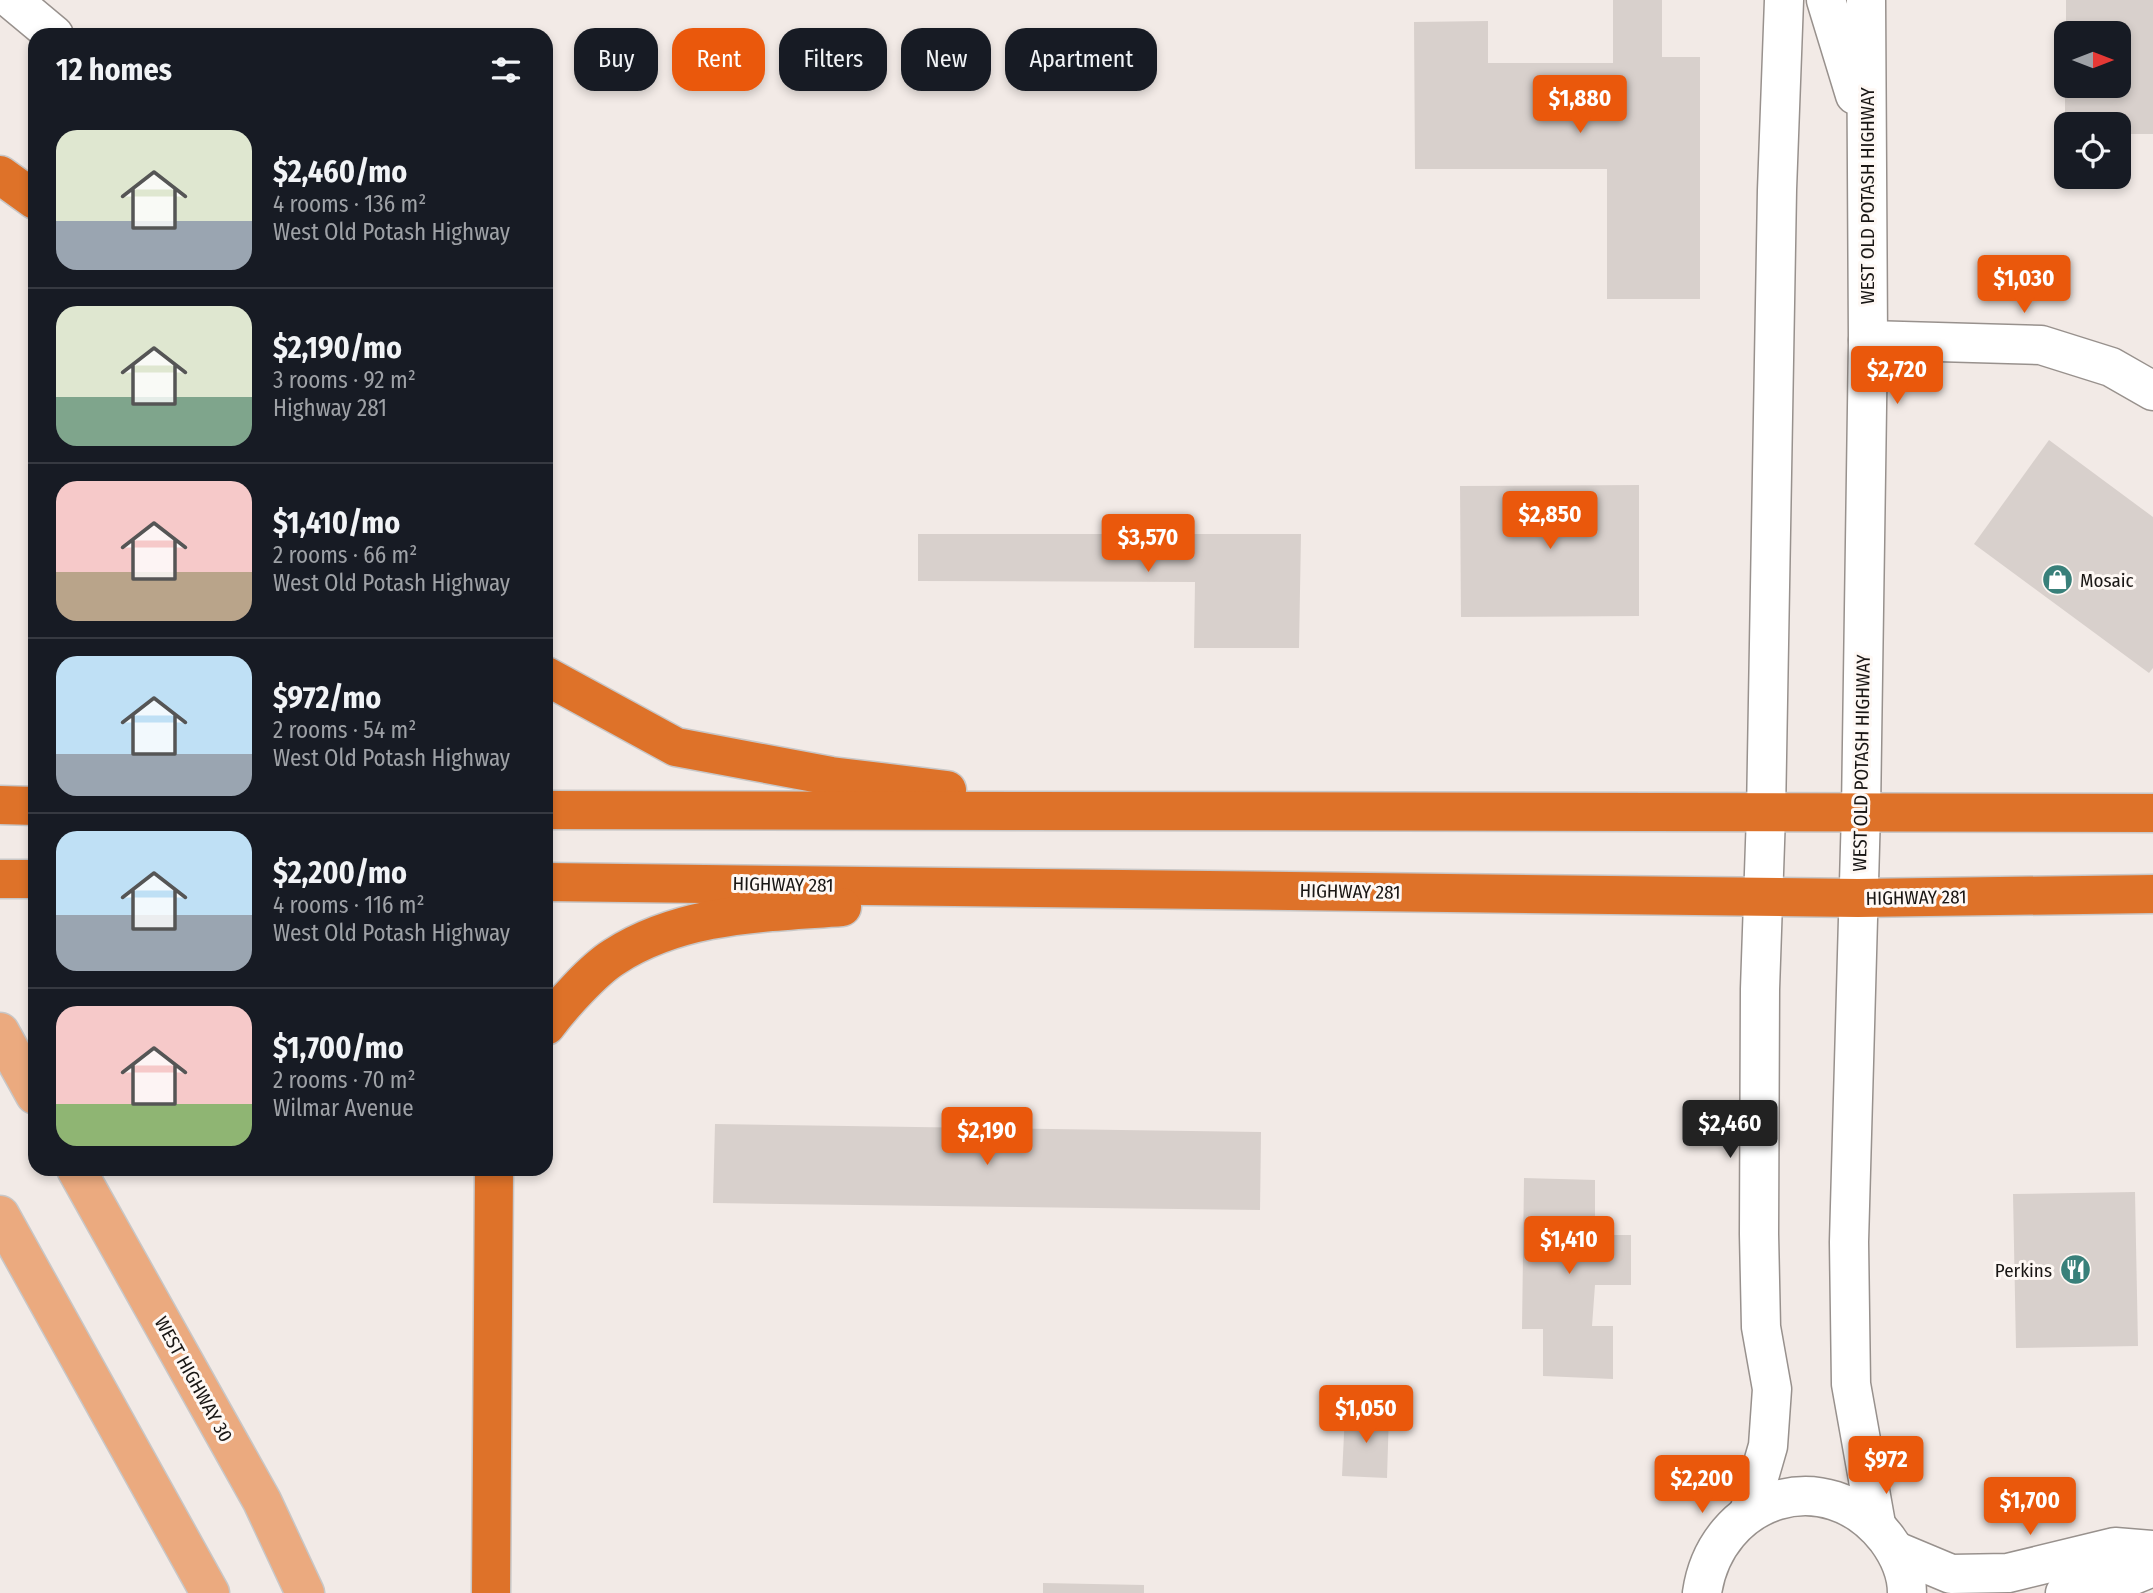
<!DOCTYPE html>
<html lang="en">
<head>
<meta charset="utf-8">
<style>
	body { margin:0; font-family:"Fira Sans Condensed",sans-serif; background:#20242c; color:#f1f3f6; height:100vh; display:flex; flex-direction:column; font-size:26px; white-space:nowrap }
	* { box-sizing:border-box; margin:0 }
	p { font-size:23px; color:#9ea1a6 }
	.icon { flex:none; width:38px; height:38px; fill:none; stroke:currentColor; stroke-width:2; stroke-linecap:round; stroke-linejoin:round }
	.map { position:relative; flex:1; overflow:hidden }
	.panel { position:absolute; left:28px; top:28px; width:525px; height:1148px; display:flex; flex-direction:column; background:#171b24; border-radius:21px; box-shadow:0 4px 10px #0003 }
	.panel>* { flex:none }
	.guide { position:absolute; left:574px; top:28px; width:665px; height:63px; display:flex; gap:14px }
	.needle { width:46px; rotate:90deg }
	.controls { position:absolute; left:2054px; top:21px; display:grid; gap:14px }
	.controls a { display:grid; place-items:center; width:77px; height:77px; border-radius:14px; background:#171b24; box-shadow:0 4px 10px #0003; font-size:35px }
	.price { position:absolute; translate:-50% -60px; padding:0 16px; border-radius:7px; background:#ea580c; color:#fff; font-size:23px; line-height:46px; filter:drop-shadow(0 2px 4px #0008) }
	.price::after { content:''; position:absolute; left:50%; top:42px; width:21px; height:16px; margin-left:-10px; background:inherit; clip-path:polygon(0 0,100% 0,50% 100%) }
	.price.on { background:#222; color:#fff }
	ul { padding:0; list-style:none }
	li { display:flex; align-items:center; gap:21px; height:175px; padding:0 28px }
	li+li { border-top:2px solid #363941 }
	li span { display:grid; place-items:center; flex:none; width:196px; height:140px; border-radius:21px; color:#555 }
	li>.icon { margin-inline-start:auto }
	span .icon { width:84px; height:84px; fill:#fffc; stroke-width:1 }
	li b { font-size:30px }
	h2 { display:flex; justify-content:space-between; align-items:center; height:84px; padding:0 28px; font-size:30px }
	.pill { padding:0 24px; border-radius:21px; background:#171b24; box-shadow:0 4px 10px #0003; font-size:24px; line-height:63px }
	.pill.on { background:#ea580c; color:#fff }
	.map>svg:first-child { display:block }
	.building { fill:#d8d0cc }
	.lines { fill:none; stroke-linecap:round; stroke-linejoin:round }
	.minor-casing { stroke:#98918d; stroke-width:41 }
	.major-casing { stroke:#c8c7c7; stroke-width:41 }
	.highway-casing { stroke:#c8c7c7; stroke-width:41 }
	.minor { stroke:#fff; stroke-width:38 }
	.major { stroke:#ebaa7f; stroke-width:38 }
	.highway { stroke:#de7229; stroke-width:38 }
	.labels { text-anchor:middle; stroke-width:6; stroke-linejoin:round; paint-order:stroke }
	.street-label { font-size:19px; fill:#191614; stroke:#fef8f4 }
	.poi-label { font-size:19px; fill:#191614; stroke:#fef8f4; text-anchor:start }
</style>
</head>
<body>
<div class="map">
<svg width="2153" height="1593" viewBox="0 0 2153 1593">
	<rect width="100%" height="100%" fill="#f2eae6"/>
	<!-- building -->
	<g class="building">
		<path d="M 1613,0 L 1662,0 L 1662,57 L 1700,57 L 1700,299 L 1607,299 L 1607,169 L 1415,169 L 1414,22 L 1488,21 L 1488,63 L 1613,63 Z"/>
		<path d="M 2066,0 L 2153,0 L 2153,134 L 2119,134 L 2119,124 L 2065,124 L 2065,86 L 2119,86 L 2119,33 L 2066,33 Z"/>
		<path d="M 2049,440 L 2153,517 L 2153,668 L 2149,673 L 1974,544 Z"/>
		<path d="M 1639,485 L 1639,616 L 1461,617 L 1460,486 Z"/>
		<path d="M 918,534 L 1301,534 L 1299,648 L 1194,648 L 1195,582 L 918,581 Z"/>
		<path d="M 715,1124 L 1261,1132 L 1260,1210 L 713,1203 Z"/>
		<path d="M 1524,1178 L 1595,1180 L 1595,1235 L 1631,1235 L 1631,1285 L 1595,1285 L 1592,1326 L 1613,1326 L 1613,1379 L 1543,1376 L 1543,1329 L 1522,1329 Z"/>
		<path d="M 2135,1192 L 2138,1346 L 2016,1348 L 2013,1194 Z"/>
		<path d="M 1345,1413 L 1389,1413 L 1387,1478 L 1342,1476 Z"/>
		<path d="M 1043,1583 L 1144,1585 L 1144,1593 L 1043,1593 Z"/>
	</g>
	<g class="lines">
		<defs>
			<g id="minor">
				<path d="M 12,0 L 54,35"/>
				<path d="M 1826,0 L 1855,95"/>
				<path d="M 1866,0 L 1868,340 L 1861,811 L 1849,1242 L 1851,1384 L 1876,1524"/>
				<path d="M 1868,340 L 2041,345 L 2111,367 L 2153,391"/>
				<path d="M 1749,1512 L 1768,1446 L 1772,1389 L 1761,1327 L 1759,1234 L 1760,989 L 1766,814 L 1777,190 L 1784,0"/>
				<path d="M 1896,1551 L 1951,1574 L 2008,1573 L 2115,1547 L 2153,1550"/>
				<path d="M 1702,1593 C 1716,1497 1826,1460 1887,1539 C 1898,1554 1907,1574 1907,1593"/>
				<path d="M 2065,1593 L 2116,1582 L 2153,1567"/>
			</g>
			<g id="major">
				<path d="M 0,1032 L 35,1095"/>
				<path d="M 76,1169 L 262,1501 L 305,1593"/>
				<path d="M 0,1215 L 210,1593"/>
			</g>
			<g id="highway">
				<path d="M 0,175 L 35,200"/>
				<path d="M 546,676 L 676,747 L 831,776 L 947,790"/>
				<path d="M 0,805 L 35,806"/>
				<path d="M 546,810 L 2153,813"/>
				<path d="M 0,879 L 35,879"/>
				<path d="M 546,882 L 1858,898 L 2153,894"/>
				<path d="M 546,1026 C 561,1006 593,970 614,957 C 682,913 763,913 842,907"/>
				<path d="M 491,1593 L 494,1169"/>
			</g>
		</defs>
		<!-- minor casing -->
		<use href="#minor" class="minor-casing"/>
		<!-- major casing -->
		<use href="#major" class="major-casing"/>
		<!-- highway casing -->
		<use href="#highway" class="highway-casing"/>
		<!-- minor -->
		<use href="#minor" class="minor"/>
		<!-- major -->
		<use href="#major" class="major"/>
		<!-- highway -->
		<use href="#highway" class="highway"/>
	</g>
	<!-- icons -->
	<defs>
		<symbol id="shop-disc" viewBox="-11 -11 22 22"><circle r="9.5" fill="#39807a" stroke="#fef8f4"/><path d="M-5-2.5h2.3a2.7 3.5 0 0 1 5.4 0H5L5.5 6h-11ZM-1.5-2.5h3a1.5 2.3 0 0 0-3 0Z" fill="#fff"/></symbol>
		<symbol id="restaurant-disc" viewBox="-11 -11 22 22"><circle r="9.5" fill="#39807a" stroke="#fef8f4"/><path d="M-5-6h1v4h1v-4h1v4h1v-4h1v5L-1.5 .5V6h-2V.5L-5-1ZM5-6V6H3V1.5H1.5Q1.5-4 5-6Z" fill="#fff"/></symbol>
	</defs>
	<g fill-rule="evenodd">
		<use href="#shop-disc" x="2040" y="562" width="35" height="35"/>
		<use href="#restaurant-disc" x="2058" y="1252" width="35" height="35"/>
	</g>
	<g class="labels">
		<!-- street labels -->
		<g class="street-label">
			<text transform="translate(1867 196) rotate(-90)" y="7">WEST OLD POTASH HIGHWAY</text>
			<text transform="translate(1861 763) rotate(-89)" y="7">WEST OLD POTASH HIGHWAY</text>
			<text transform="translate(783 884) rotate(1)" y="7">HIGHWAY 281</text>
			<text transform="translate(1350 891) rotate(1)" y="7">HIGHWAY 281</text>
			<text transform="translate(1916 897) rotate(-1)" y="7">HIGHWAY 281</text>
			<text transform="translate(194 1379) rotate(61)" y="7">WEST HIGHWAY 30</text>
		</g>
		<!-- poi labels -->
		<g class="poi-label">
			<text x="2080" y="587">Mosaic</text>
			<text x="2052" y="1277" text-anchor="end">Perkins</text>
		</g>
	</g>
</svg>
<div class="controls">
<a><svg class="needle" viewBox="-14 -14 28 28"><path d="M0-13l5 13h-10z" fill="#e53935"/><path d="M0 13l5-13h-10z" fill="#9ea1a6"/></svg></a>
<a><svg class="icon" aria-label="locate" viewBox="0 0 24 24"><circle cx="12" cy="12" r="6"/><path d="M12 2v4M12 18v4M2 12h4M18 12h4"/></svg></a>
</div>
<b class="price" style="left:1580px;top:135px">$1,880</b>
<b class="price" style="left:2024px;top:315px">$1,030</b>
<b class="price" style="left:1897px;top:406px">$2,720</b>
<b class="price" style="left:1550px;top:551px">$2,850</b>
<b class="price" style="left:1148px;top:574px">$3,570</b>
<b class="price on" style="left:1730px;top:1160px">$2,460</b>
<b class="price" style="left:987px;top:1167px">$2,190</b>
<b class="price" style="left:1569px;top:1276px">$1,410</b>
<b class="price" style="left:1366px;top:1445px">$1,050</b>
<b class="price" style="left:1886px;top:1496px">$972</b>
<b class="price" style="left:1702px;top:1515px">$2,200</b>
<b class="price" style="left:2030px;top:1537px">$1,700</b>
<div class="guide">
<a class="pill">Buy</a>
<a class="pill on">Rent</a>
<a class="pill">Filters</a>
<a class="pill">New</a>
<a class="pill">Apartment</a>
</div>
<section class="panel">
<h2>12 homes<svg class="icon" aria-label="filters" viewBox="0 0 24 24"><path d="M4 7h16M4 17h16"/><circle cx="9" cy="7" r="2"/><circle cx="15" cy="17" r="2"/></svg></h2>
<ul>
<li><span style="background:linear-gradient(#dfe7d0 65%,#9aa5b1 0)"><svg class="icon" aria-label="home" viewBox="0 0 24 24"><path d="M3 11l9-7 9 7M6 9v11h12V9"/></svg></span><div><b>$2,460/mo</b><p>4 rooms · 136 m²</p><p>West Old Potash Highway</p></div></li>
<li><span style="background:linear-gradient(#dfe7d0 65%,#7fa58c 0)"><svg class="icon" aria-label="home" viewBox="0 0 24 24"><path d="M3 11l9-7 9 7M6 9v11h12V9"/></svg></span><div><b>$2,190/mo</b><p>3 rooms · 92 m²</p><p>Highway 281</p></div></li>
<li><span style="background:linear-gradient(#f6c9c9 65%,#b9a48a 0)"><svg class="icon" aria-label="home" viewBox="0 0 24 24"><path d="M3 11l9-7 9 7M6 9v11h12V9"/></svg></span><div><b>$1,410/mo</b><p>2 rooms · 66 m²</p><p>West Old Potash Highway</p></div></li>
<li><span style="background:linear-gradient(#bfe0f5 70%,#9aa5b1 0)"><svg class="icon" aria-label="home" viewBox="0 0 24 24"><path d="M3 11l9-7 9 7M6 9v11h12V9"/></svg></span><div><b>$972/mo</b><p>2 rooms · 54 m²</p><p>West Old Potash Highway</p></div></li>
<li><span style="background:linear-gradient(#bfe0f5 60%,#9aa5b1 0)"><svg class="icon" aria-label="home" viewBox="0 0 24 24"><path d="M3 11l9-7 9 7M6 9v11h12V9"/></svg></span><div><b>$2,200/mo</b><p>4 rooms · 116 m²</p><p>West Old Potash Highway</p></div></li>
<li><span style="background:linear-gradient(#f6c9c9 70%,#8fb573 0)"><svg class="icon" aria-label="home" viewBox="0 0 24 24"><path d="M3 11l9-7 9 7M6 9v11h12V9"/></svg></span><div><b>$1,700/mo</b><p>2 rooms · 70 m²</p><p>Wilmar Avenue</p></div></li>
</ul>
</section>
</div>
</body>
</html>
